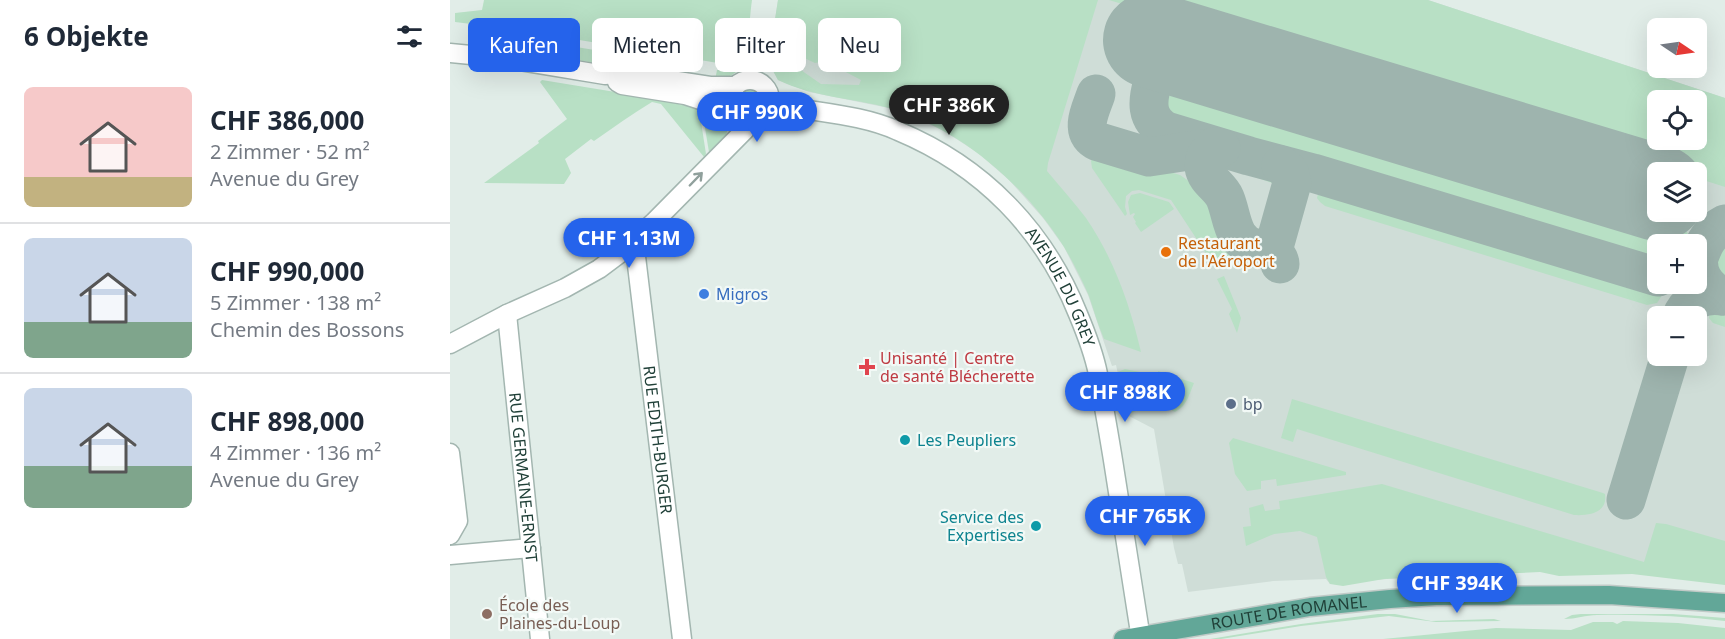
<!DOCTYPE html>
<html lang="de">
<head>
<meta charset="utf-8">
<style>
	body { margin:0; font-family:"Noto Sans",sans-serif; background:#f6f6f7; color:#1f2937; height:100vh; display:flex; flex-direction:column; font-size:22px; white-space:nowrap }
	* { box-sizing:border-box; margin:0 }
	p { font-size:20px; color:#747a83 }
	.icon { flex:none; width:33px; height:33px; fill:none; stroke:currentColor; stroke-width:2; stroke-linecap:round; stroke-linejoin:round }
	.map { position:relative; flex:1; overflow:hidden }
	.drawer { display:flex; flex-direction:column; background:#fff; width:450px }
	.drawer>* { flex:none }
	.top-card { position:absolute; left:18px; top:18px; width:570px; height:54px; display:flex; gap:12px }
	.needle { width:39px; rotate:103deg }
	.fabs { position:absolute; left:1197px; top:18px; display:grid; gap:12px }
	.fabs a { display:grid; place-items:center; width:60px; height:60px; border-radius:9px; background:#fff; box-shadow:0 6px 24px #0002; font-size:30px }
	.price { position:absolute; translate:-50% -51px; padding:0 14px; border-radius:21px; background:#2563eb; color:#fff; font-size:20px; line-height:39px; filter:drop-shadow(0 2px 3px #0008) }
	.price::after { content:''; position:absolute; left:50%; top:36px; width:18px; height:14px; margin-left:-9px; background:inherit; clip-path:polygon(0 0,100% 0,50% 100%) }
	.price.selected { background:#222; color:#fff }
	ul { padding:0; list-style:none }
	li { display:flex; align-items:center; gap:18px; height:150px; padding:0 24px }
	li+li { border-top:2px solid #e0e1e3 }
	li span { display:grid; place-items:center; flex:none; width:168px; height:120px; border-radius:9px; color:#555 }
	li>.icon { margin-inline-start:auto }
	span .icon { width:72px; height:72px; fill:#fffc; stroke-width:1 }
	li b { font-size:26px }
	h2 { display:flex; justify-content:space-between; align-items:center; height:72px; padding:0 24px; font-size:26px }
	.chip { padding:0 21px; border-radius:9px; background:#fff; box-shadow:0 6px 24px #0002; font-size:21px; line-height:54px }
	.chip.selected { background:#2563eb; color:#fff }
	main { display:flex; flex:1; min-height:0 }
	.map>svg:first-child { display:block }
	.built { fill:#cfddd7; fill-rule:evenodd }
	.green { fill:#b8e0c5; fill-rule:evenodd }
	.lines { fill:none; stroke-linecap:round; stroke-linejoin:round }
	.taxiway { stroke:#9eb4ae; stroke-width:39 }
	.runway { stroke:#9eb4ae; stroke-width:96 }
	.minor-casing { stroke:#a3b6b0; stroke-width:21 }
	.major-casing { stroke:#c1cac7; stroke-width:21 }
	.minor { stroke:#fff; stroke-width:18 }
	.major { stroke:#62a798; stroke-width:18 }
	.oneway { stroke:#90a09c }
	.food-dot { fill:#e8710a; stroke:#f2f9f6; stroke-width:2 }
	.shop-dot { fill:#3f7fe0; stroke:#f2f9f6; stroke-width:2 }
	.health-dot { fill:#e0444e; stroke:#f2f9f6; stroke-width:2 }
	.service-dot { fill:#5c6f8a; stroke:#f2f9f6; stroke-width:2 }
	.culture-dot { fill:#0f9aa8; stroke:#f2f9f6; stroke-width:2 }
	.education-dot { fill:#8d6e63; stroke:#f2f9f6; stroke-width:2 }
	.labels { text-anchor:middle; stroke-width:4.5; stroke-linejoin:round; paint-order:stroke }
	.food-label { font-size:16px; fill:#c56008; stroke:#f2f9f6; text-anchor:start }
	.street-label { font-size:16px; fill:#204038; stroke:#f2f9f6 }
	.shop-label { font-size:16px; fill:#366cbe; stroke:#f2f9f6; text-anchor:start }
	.health-label { font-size:16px; fill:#be3a42; stroke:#f2f9f6; text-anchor:start }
	.service-label { font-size:16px; fill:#4e5e75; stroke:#f2f9f6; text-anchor:start }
	.culture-label { font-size:16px; fill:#0d838f; stroke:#f2f9f6; text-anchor:start }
	.education-label { font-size:16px; fill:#785e54; stroke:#f2f9f6; text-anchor:start }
</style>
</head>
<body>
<main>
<section class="drawer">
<h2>6 Objekte<svg class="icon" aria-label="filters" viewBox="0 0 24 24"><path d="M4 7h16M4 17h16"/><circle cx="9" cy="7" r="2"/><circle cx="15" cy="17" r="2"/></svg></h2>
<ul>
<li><span style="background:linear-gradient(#f6c9c9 75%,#c2b280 0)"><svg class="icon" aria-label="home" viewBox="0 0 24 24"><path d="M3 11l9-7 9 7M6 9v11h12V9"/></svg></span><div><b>CHF 386,000</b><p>2 Zimmer · 52 m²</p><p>Avenue du Grey</p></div></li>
<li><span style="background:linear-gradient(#c9d6e8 70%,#7fa58c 0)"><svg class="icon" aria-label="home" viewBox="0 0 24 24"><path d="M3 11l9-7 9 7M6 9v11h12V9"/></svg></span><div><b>CHF 990,000</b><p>5 Zimmer · 138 m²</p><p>Chemin des Bossons</p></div></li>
<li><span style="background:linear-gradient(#c9d6e8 65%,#7fa58c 0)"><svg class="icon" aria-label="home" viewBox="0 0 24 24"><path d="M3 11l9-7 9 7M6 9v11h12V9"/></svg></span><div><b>CHF 898,000</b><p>4 Zimmer · 136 m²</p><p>Avenue du Grey</p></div></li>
</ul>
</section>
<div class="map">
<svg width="1275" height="639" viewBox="0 0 1275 639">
	<rect width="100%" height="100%" fill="#e1ede8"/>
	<!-- built -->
	<path class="built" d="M 328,0 L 978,0 L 1275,98 L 1275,577 L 1085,566 L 880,584 L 876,579 L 823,581 L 738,592 L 732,564 L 728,564 L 724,548 L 704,429 L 677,415 L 666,365 L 662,366 L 638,295 L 614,247 L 593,218 L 559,180 L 528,153 L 494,131 L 457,114 L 439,108 L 359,92 L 328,80 L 322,69 L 320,53 ZM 1208,100 L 1246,100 L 1246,140 L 1208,140 ZM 1208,172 L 1246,172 L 1246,212 L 1208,212 ZM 1208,244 L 1246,244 L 1246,284 L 1208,284 ZM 1208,316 L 1246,316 L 1246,356 L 1208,356 Z"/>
	<!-- green -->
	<g class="green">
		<path d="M 34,0 L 302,0 C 298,26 302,59 268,63 L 63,29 L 5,22 L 5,13 L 32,10 Z"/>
		<path d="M 328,0 L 648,0 L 598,163 L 597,171 C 610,187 624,202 636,218 C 664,259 680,305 691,352 L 654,339 C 648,325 644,311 639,296 C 632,280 623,262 614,247 C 575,185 510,128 439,108 C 402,98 363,97 328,80 L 322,69 L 320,53 L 335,59 L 371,84 L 409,85 L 411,80 L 375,61 L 365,63 L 324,44 L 322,38 Z"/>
		<path d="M 659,0 L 978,0 L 1275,98 L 1275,187 L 1247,178 L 1246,172 L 1229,172 ZM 1208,100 L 1246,100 L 1246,140 L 1208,140 Z"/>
		<path d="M 61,36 L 192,58 L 190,71 L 59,48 Z"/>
		<path d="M 291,60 L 295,62 C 286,74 280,78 265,80 L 267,70 L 280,68 Z"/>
		<path d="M 731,76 L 1225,224 L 1237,232 L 1242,244 L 1208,244 L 1207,268 L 725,122 C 701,110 705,82 731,76 Z"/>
		<path d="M 92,80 L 208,99 L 249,109 L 256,154 L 254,157 L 211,104 L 202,102 C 182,114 164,127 144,141 L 141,139 L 115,159 L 121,173 L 114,184 L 34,183 L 89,143 L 88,141 L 117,119 L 90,82 Z"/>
		<circle cx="300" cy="100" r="10"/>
		<path d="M 252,110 L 270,121 L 278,129 L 276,135 L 259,152 Z"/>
		<path d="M 646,150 L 730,175 L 766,200 L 782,252 C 781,259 779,263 773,268 L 765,267 L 721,200 L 689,190 L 682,191 L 676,196 L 675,207 L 677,214 L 675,216 L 642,168 L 641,161 Z"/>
		<path d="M 779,163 L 781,163 L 817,174 L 825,182 L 822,183 L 780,168 L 778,166 Z"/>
		<path d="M 875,186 L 881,186 L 1203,284 L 1210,291 L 1211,297 L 1207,303 L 1197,305 L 875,206 L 870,202 L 867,198 L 869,190 Z"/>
		<path d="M 690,193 L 719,202 L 724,209 L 691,232 L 685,223 L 686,222 L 683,217 L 685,214 L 684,213 L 680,215 L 678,202 L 681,195 Z"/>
		<path d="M 1275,243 L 1275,288 C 1253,278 1253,253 1275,243 Z"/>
		<path d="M 774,276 L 791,318 L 787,333 L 779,314 L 782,309 L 767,279 Z"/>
		<path d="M 1269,304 L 1275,306 L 1275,327 L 1263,323 L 1259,318 L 1260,309 Z"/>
		<path d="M 675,369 L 700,374 L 708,408 L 692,408 L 677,415 L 668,372 Z"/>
		<path d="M 708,371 L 744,383 C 739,395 737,406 725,412 C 712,406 711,384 708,371 Z"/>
		<path d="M 842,399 L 1153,493 L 1155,494 C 1158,513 1138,516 1124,515 L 847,429 L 843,442 L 831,438 Z"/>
		<path d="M 783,438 L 896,472 L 896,475 L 827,486 L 826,479 L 811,481 L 811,489 L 797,491 L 785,474 L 779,443 Z"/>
		<path d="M 932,484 L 1194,562 L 1206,523 L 1216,524 L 1275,541 L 1275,585 L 1182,574 L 1109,576 L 1090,572 L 934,579 L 893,586 L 880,584 L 876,577 L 867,537 L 850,531 L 824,534 L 796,546 L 793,527 L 801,526 L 799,508 L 813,504 L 815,511 L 830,509 L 829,501 Z"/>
		<path d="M 928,614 L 945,614 L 981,621 L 1044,619 L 1051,621 L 986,622 L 939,616 L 851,626 L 771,639 L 760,639 L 851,624 Z"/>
		<path d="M 1131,614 L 1223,614 L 1275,618 L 1275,621 C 1232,616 1190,614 1147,615 C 1136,615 1126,619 1114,619 L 1122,615 Z"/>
		<path d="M 1173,621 L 1228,623 L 1275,628 L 1275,639 L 933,639 L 1046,628 L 1121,630 L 1143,622 L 1163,622 L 1167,624 Z"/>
	</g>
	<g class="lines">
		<!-- taxiway -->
		<g class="taxiway">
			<path d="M 745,53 C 736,53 725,51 717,57 C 709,62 705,72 703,81 C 697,101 695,119 716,131 L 799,156 L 863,173 L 1208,277"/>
			<path d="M 646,94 C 641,109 629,130 646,141 L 699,157 L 759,148"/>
			<path d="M 771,148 L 764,147 C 757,152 754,158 754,167 C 756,181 770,186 775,198 C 783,217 781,241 805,248 C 814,251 819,248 825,241"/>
			<path d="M 1249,256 C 1246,274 1256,288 1272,296"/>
			<path d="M 830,264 C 830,257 823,254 824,247 L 842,183 L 839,172 L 831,165"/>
			<path d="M 1246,266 C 1252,248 1257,233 1275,224"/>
			<path d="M 1233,313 C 1241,298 1256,294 1272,296"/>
			<path d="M 1176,500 L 1220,356"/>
		</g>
		<!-- runway -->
		<path class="runway" d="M 701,40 L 1208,193"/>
		<defs>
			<g id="minor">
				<path d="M 0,53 L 52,58 L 155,75 L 175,73 L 260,86 L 286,86"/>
				<circle cx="300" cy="100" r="20"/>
				<path d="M 167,82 L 172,85 L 235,95 L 284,111"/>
				<path id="s1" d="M 320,103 C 362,113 408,113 448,131 C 532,166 594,229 628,314 C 636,333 644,354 648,374 C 654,407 660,440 665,473 C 674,528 682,584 691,639"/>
				<path id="s2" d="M 184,240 L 232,639"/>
				<path id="s3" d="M 57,314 L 90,639"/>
				<path d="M 0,344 L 57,314 L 115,288 L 149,269 L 169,254 L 204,222 L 295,130 L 296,119"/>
				<path d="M 0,453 L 8,521 L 0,535"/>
				<path d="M 0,555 L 81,548"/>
			</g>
			<g id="major">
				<path id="s4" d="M 673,639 L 860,607 L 940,599 L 986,596 L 1159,595 L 1275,603"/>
			</g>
		</defs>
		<!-- minor casing -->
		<use href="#minor" class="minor-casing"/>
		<!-- major casing -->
		<use href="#major" class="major-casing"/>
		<!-- minor -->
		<use href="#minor" class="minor"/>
		<!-- major -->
		<use href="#major" class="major"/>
	</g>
	<!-- one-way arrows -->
	<defs><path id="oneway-shaft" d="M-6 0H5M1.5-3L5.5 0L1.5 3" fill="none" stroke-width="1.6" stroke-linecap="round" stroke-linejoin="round" transform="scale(1.5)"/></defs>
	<use class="oneway" href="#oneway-shaft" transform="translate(246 179) rotate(-46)"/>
	<!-- markers -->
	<circle class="food-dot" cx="716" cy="252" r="6"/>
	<circle class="shop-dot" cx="254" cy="294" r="6"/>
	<path class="health-dot" d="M414 358h6v6h6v6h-6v6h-6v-6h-6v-6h6z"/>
	<circle class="service-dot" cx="781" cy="404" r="6"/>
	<g class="culture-dot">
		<circle cx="455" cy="440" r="6"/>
		<circle cx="586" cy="526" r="6"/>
	</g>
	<circle class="education-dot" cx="37" cy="614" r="6"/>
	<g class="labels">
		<!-- food labels -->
		<g class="food-label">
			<text x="728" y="249">Restaurant<tspan x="728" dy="18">de l'Aéroport</tspan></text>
		</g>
		<!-- street labels -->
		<g class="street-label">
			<text dy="6" stroke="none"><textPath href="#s1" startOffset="363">AVENUE DU GREY</textPath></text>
			<text dy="6" stroke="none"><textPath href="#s2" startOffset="201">RUE EDITH-BURGER</textPath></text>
			<text dy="6" stroke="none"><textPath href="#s3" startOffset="164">RUE GERMAINE-ERNST</textPath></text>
			<text dy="6" stroke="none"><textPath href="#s4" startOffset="168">ROUTE DE ROMANEL</textPath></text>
		</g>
		<!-- shop labels -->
		<g class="shop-label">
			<text x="266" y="300">Migros</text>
		</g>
		<!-- health labels -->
		<g class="health-label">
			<text x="430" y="364">Unisanté | Centre<tspan x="430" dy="18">de santé Blécherette</tspan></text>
		</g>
		<!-- service labels -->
		<g class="service-label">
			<text x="793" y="410">bp</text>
		</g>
		<!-- culture labels -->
		<g class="culture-label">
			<text x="467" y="446">Les Peupliers</text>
			<text x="574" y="523" text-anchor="end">Service des<tspan x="574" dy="18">Expertises</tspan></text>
		</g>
		<!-- education labels -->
		<g class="education-label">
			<text x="49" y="611">École des<tspan x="49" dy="18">Plaines-du-Loup</tspan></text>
		</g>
	</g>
</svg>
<div class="fabs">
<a><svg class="needle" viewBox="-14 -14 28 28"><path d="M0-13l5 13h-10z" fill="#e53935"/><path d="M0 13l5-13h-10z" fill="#747a83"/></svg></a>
<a><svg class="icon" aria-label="locate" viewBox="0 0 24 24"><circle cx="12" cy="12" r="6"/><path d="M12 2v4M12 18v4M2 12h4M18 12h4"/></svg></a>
<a><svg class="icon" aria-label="layers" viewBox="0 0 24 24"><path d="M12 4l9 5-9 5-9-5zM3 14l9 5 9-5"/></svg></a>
<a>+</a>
<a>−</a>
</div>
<b class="price selected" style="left:499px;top:136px">CHF 386K</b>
<b class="price" style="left:307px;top:143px">CHF 990K</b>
<b class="price" style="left:179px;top:269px">CHF 1.13M</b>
<b class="price" style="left:675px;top:423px">CHF 898K</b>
<b class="price" style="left:695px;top:547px">CHF 765K</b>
<b class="price" style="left:1007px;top:614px">CHF 394K</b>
<div class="top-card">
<a class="chip selected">Kaufen</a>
<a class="chip">Mieten</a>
<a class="chip">Filter</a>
<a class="chip">Neu</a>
</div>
</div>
</main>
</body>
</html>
